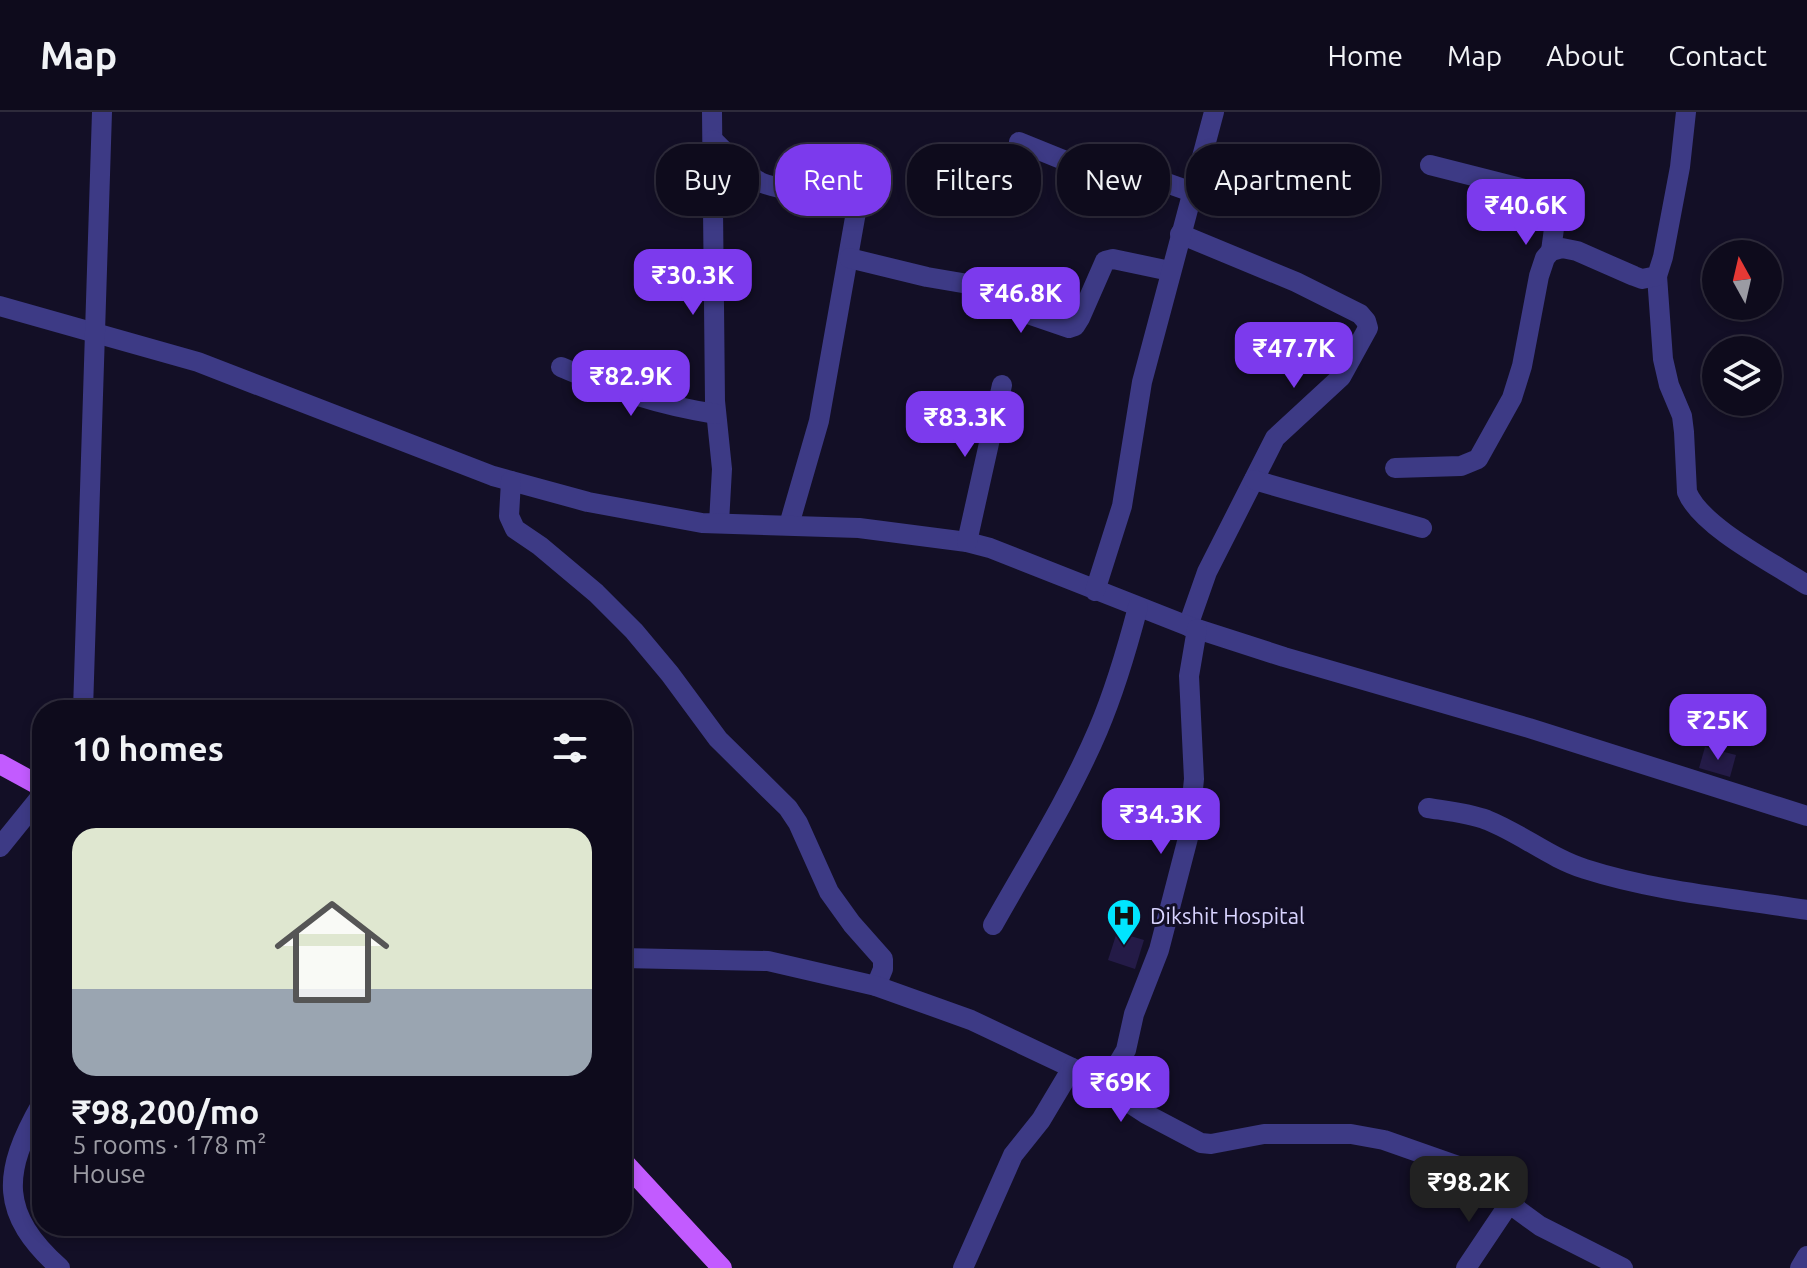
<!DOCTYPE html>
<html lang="en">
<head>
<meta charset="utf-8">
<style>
	body { margin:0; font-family:Ubuntu,sans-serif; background:#171425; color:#f1f3f6; height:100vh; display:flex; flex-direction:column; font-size:30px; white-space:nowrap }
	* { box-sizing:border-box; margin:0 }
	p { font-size:26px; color:#9b9ba3 }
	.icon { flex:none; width:44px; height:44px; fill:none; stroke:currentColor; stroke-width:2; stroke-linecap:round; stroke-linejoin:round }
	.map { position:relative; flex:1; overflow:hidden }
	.details { position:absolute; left:32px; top:588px; width:600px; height:536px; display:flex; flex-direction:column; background:#0e0b1c; border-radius:32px; box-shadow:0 4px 12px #0003,0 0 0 2px #2e2b3b }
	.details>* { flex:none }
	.guide { position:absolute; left:656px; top:32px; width:760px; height:72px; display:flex; gap:16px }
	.needle { width:52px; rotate:352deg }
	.tools { position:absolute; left:1702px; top:128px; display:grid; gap:16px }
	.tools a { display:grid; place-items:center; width:80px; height:80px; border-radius:50%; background:#0e0b1c; box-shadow:0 4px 12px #0003,0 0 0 2px #2e2b3b; font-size:40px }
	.price { position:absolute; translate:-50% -68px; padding:0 18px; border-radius:16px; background:#7c3aed; color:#fff; font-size:26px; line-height:52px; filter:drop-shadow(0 2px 4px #0008) }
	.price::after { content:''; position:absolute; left:50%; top:48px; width:24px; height:18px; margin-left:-12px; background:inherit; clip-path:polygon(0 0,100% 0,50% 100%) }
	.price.selected { background:#222; color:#fff }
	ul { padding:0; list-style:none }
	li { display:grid; align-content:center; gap:16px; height:424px; padding:0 40px }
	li+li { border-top:2px solid #2e2b3b }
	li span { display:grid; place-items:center; height:248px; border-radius:24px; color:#555 }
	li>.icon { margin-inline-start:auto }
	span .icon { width:144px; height:144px; fill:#fffc; stroke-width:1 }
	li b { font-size:34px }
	h2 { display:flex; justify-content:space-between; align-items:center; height:96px; padding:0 40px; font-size:34px }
	.tag { padding:0 28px; border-radius:32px; background:#0e0b1c; box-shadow:0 4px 12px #0003,0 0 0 2px #2e2b3b; font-size:28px; line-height:72px }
	.tag.selected { background:#7c3aed; color:#fff }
	header { display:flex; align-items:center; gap:48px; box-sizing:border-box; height:112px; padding:0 40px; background:#0e0b1c; border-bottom:2px solid #2e2b3b }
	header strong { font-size:38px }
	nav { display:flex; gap:44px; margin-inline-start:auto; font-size:28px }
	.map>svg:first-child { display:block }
	.building { fill:#241b47 }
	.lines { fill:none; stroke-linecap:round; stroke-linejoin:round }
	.minor { stroke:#3d3a85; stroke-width:20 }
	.major { stroke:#c25bff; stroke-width:20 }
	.labels { text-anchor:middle; stroke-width:6; stroke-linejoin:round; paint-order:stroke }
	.poi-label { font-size:22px; fill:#d9d4ff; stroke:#130f26; text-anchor:start }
</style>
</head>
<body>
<header>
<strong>Map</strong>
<nav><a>Home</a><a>Map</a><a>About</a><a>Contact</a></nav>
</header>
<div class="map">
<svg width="1807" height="1156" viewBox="0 0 1807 1156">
	<rect width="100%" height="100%" fill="#130f26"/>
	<!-- building -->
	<g class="building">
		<path d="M 1705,635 L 1736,643 L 1730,665 L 1699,656 Z"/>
		<path d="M 1117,820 L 1144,828 L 1135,857 L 1108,848 Z"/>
	</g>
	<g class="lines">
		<!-- minor -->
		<g class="minor">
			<path d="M 712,0 L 715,289 L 722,357 L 719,411"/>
			<path d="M 713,28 C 727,41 743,61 760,70 C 783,81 841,82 856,100 L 819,309 L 789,413"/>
			<path d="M 1019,30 L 1098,62 L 1144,63 L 1192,80"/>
			<path d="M 1430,53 L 1548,83 L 1557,94 L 1551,139"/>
			<path d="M 1180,122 L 1296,170 L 1360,202 L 1366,209 L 1368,216 L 1341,265 L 1275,326 L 1207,460 L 1188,514"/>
			<path d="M 849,146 L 927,165 L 974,173 L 993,181 L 1028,202 L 1069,216 L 1075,214 L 1080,206 L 1105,149 L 1113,147 L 1170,159"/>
			<path d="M 1657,164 L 1663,247 L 1669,273 L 1682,304 L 1684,320 L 1687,380 C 1701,415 1775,452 1807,473"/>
			<path d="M 0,194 L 198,250 L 493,364 L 588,390 L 702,411 L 859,416 L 967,430 L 990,436 L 1188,514 L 1284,545 L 1529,616 L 1807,704"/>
			<path d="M 561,255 C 615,278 658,293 716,302"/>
			<path d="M 1395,356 L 1461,354 L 1478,347 L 1512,286 L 1522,254 L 1539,164 L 1545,146 L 1551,139 L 1562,136 L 1577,139 L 1634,164 L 1642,167 L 1657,164 L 1663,145 L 1680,55 L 1686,0"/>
			<path d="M 1254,368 L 1422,416"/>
			<path d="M 511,369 L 509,404 L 515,417 L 540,434 L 596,481 L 634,519 L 670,562 L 718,627 L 788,696 L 798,711 L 829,780 L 852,812 L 883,847 L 883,857 L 876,874"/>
			<path d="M 967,430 L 1002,273"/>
			<path d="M 1095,479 L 1122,394 L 1142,270 L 1214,0"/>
			<path d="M 83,598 L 102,0"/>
			<path d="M 1428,696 C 1447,699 1468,701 1487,708 C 1522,722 1550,746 1585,757 C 1657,780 1733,786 1807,798"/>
			<path d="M 0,735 L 42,683"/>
			<path d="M 993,813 C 1029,749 1069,686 1098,618 C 1115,578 1127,537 1138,495"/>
			<path d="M 622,846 L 768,849 L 876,874 L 971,908 L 1085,962 L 1146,1002 L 1201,1031 L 1211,1032 L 1264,1022 L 1351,1022 L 1384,1028 L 1458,1054 L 1540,1114 L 1623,1156"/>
			<path d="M 1104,975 L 1126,938 L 1134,902 L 1159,838 L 1188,726 L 1194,667 L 1189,564 L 1197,517"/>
			<path d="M 42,991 C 1,1062 0,1102 60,1156"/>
			<path d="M 963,1156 L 1013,1043 L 1041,1008 L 1072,956"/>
			<path d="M 1466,1156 L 1509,1092"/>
			<path d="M 1800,1156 L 1807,1144"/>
		</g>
		<!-- major -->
		<g class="major">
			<path d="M 0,652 L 42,675"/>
			<path d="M 622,1048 L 722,1156"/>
		</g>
	</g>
	<!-- icons -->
	<defs>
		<symbol id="hospital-pin" viewBox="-11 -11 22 30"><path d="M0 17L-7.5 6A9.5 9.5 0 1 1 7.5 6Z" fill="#00e5ff" stroke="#130f26"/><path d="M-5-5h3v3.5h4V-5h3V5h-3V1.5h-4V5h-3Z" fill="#111"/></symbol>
	</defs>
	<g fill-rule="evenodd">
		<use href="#hospital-pin" x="1104" y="784" width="40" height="54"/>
	</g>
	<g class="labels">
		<!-- poi labels -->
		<g class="poi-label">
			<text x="1150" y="812">Dikshit Hospital</text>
		</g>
	</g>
</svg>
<div class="tools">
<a><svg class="needle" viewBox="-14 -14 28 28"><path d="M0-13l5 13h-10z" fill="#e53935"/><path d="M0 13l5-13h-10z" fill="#9b9ba3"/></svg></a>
<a><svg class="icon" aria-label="layers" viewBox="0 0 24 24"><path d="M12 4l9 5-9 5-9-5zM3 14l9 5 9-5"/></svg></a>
</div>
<b class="price" style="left:1526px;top:135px">₹40.6K</b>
<b class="price" style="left:693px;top:205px">₹30.3K</b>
<b class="price" style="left:1021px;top:223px">₹46.8K</b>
<b class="price" style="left:1294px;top:278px">₹47.7K</b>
<b class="price" style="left:631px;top:306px">₹82.9K</b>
<b class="price" style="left:965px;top:347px">₹83.3K</b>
<b class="price" style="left:1718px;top:650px">₹25K</b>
<b class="price" style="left:1161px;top:744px">₹34.3K</b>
<b class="price" style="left:1121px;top:1012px">₹69K</b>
<b class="price selected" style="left:1469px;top:1112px">₹98.2K</b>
<div class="guide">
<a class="tag">Buy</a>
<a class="tag selected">Rent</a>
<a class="tag">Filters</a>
<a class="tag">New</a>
<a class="tag">Apartment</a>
</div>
<section class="details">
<h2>10 homes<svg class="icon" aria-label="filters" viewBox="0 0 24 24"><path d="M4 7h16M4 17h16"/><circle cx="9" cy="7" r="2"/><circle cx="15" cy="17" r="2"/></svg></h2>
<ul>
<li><span style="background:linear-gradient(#dfe7d0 65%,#9aa5b1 0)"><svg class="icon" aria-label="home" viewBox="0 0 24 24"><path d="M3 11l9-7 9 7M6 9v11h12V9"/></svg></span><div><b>₹98,200/mo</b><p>5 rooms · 178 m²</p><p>House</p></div></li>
</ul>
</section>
</div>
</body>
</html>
